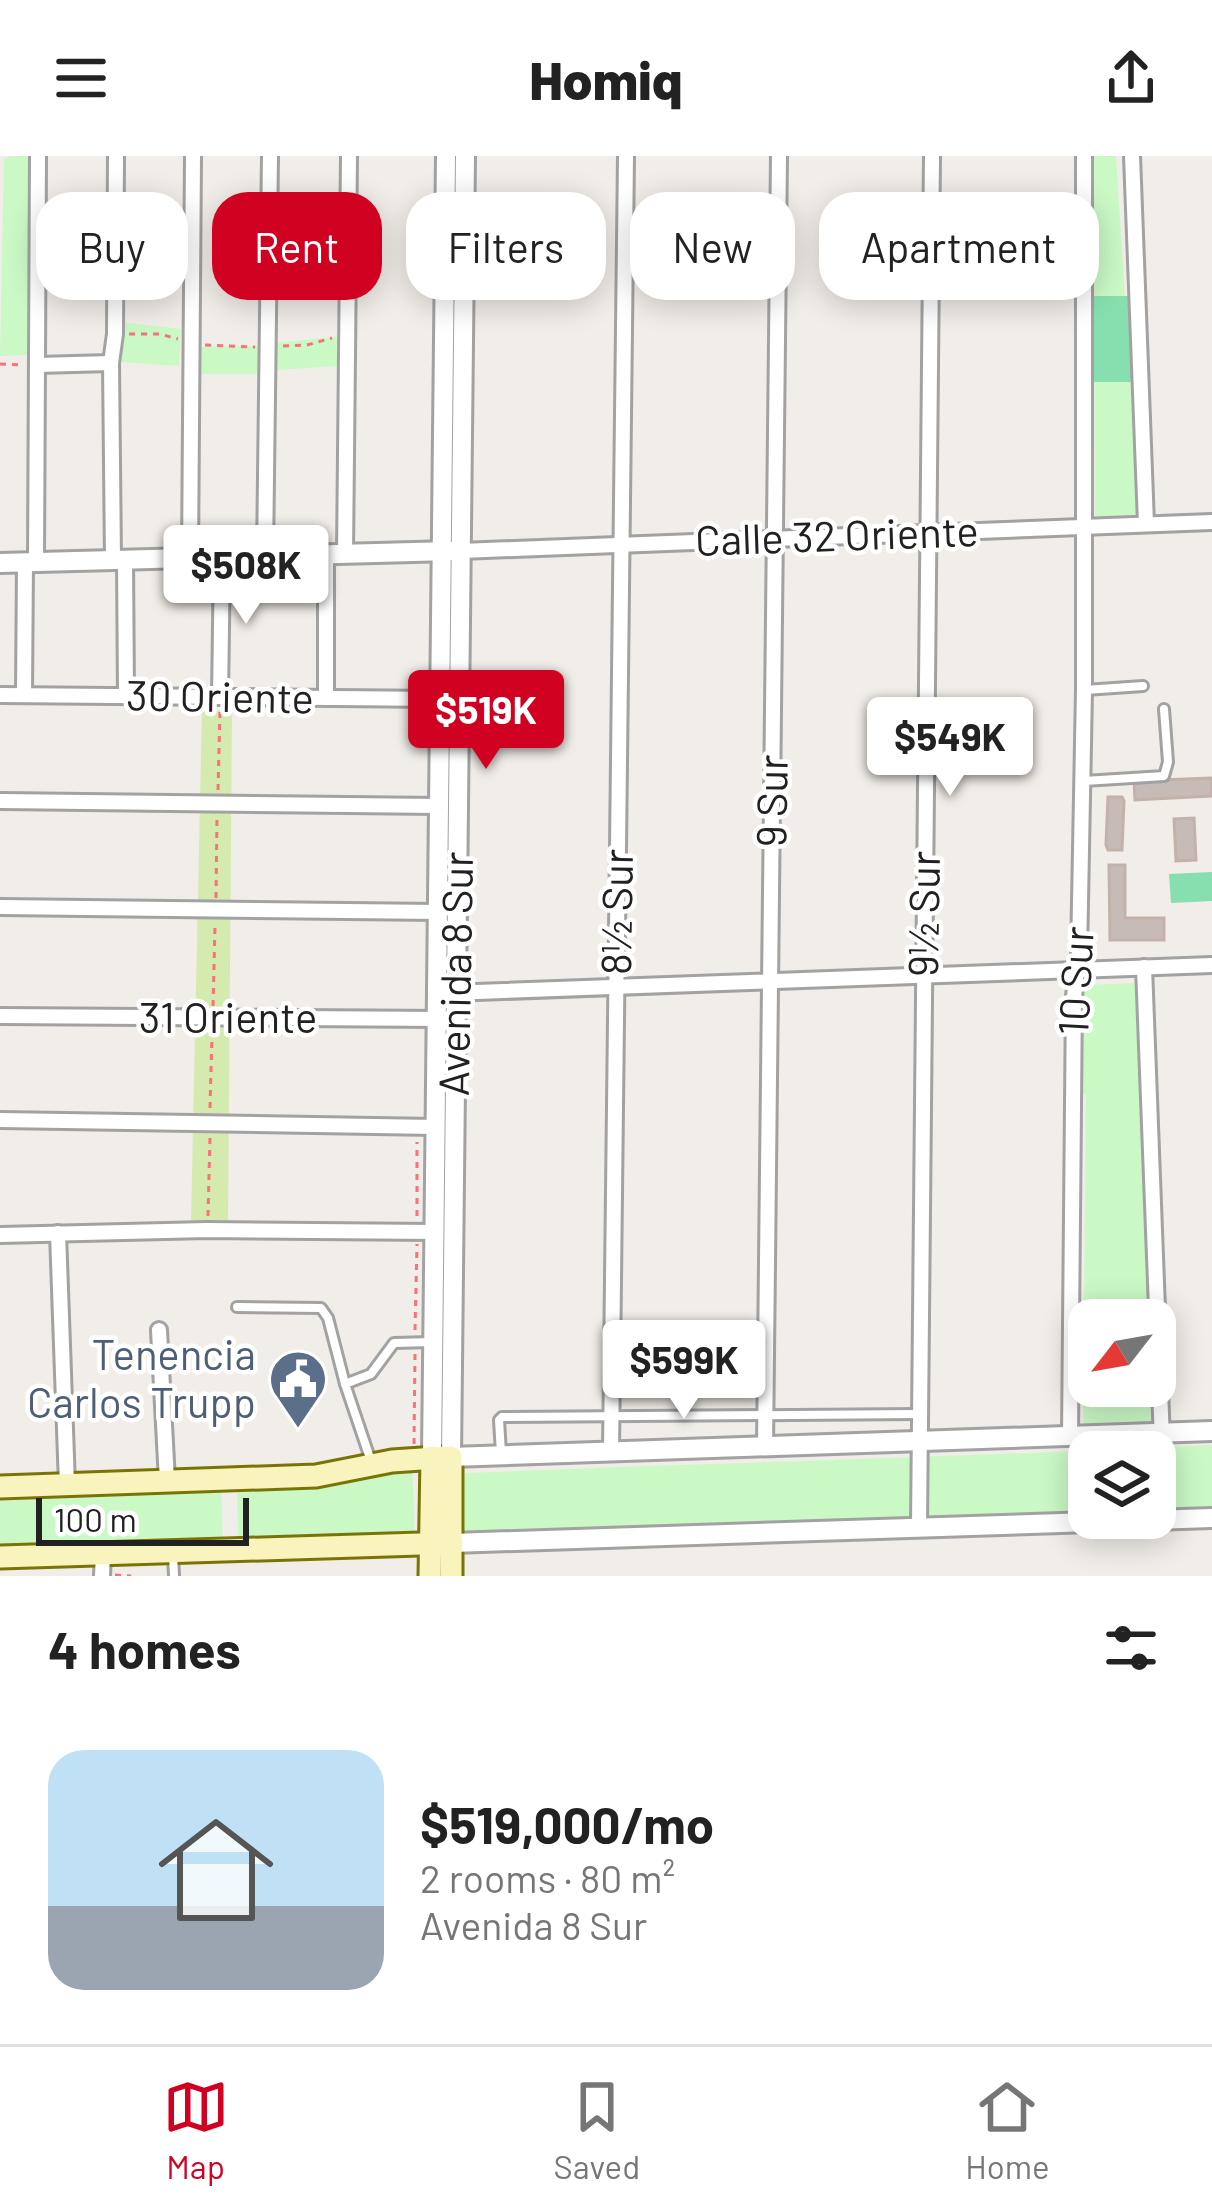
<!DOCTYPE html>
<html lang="en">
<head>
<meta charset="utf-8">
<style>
	body { margin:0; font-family:Barlow,sans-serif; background:#f6f6f6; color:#222; height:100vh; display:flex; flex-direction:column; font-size:45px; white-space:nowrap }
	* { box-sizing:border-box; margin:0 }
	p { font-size:39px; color:#767676 }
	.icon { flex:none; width:66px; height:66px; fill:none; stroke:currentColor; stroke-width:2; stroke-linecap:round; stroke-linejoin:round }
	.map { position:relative; height:1420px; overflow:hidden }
	.panel { display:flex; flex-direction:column; background:#fff; flex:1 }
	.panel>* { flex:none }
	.guide { position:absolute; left:36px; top:36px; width:1140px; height:108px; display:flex; gap:24px }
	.needle { width:78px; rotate:239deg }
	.controls { position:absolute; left:1068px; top:1143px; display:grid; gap:24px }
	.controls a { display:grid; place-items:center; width:108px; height:108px; border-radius:24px; background:#fff; box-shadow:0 6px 30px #0003; font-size:60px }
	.scale { position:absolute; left:36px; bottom:30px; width:213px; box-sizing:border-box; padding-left:12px; border:6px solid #212121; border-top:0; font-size:33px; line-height:42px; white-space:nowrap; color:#212121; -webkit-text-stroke:9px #fff; paint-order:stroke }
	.price { position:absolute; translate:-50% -102px; padding:0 27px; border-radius:12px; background:#fff; color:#222; font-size:39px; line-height:78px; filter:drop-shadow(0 3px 6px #0008) }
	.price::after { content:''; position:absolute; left:50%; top:72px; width:36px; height:27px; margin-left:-18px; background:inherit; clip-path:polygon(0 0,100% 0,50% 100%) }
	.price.on { background:#d10122; color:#fff }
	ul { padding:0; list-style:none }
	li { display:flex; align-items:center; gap:36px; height:300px; padding:0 48px }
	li+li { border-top:3px solid #e0e0e0 }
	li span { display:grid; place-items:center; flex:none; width:336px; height:240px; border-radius:36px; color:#555 }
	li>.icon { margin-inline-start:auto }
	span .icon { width:144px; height:144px; fill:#fffc; stroke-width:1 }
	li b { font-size:51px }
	h2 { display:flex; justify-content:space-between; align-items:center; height:144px; padding:0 48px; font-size:51px }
	.pill { padding:0 42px; border-radius:36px; background:#fff; box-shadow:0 6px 30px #0003; font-size:42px; line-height:108px }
	.pill.on { background:#d10122; color:#fff }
	header { display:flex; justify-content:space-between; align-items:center; height:156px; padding:0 48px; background:#fff; font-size:54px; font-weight:800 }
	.tab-bar { display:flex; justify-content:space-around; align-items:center; height:168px; border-top:3px solid #e0e0e0; background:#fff; font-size:33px; color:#767676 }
	.tab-bar a { display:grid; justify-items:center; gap:6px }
	.tab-bar .on { color:#d10122 }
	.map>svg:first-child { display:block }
	.grass { fill:#d5eaaf }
	.park { fill:#caf9c6 }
	.pitch { fill:#87dfaf }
	.building { fill:#c6bbb7; stroke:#c3b1aa; stroke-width:3 }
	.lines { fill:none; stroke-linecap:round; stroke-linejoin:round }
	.service-casing { stroke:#a2a2a2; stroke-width:14 }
	.minor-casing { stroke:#a2a2a2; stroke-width:20 }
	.tertiary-casing { stroke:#a2a2a2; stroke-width:24 }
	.secondary-casing { stroke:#7a7406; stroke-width:27 }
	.path { stroke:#f97179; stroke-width:3; stroke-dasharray:6 6; stroke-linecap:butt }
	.service { stroke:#fff; stroke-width:8 }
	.minor { stroke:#fff; stroke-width:14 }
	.tertiary { stroke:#fff; stroke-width:18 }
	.secondary { stroke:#f9f3be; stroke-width:21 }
	.labels { text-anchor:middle; stroke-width:9; stroke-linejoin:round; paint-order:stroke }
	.street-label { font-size:42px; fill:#212121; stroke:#fff }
	.service-label { font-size:42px; fill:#4e5e75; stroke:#fff; text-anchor:end }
</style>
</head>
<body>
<header><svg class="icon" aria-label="menu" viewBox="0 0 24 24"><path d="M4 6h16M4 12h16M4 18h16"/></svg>Homiq<svg class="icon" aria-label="share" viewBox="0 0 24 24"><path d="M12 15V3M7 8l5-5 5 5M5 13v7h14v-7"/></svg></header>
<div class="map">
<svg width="1212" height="1420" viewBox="0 0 1212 1420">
	<rect width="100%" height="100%" fill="#f1ede8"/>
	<!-- grass -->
	<path class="grass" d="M 202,554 L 232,555 L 228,1064 L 191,1065 Z"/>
	<!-- park -->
	<g class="park">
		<path d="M 11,0 L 33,0 L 27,199 L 0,200 L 4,3 Z"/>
		<path d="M 1094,0 L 1116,0 L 1139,366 L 1095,368 Z"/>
		<path d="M 120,166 L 181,173 L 179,210 L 121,206 Z"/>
		<path d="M 337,181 L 337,210 L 277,214 L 274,187 Z"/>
		<path d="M 259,190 L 257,218 L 197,218 L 196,191 Z"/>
		<path d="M 1137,827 L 1148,1164 L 1089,1164 L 1089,1230 L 1150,1230 L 1151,1267 L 1083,1270 L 1086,939 L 1083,938 L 1080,834 L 1087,833 L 1087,829 Z"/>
		<path d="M 1212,1289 L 1212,1354 L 1155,1356 L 1155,1296 L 1089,1296 L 1089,1359 L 464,1379 L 464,1317 C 713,1307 963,1301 1212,1289 Z"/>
		<path d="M 412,1310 L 415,1378 L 238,1383 L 237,1335 L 332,1331 Z"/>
		<path d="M 221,1329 L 223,1385 L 0,1393 L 0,1339 Z"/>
	</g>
	<!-- pitch -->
	<g class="pitch">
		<path d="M 1084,140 L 1136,140 L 1141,226 L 1088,226 Z"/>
		<path d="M 1212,716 L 1212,745 L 1171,747 L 1169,718 Z"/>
	</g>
	<!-- building -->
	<g class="building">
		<path d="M 1212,622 L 1212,640 L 1135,644 L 1134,625 Z"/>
		<path d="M 1108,641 L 1122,641 L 1124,645 L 1122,694 L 1108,694 L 1106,689 Z"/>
		<path d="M 1194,662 L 1196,704 L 1176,705 L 1174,663 Z"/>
		<path d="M 1109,709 L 1125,709 L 1125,762 L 1164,762 L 1164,784 L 1110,784 Z"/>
	</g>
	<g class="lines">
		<defs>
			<g id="service">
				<path d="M 1085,534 L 1143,530"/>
				<path d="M 1084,625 L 1164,620 L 1168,606 L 1164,553"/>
				<path d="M 237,1151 L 321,1152 L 328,1162 L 345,1228 L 371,1218 L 394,1187 L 432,1186"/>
				<path d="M 345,1228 L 372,1308"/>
				<path d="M 501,1297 L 499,1264 L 502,1261 L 919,1258"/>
				<path d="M 173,1398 L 174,1420"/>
			</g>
			<g id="minor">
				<path d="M 1132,0 L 1146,368"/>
				<path d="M 37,209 L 111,207"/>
				<path d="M 461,395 L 1212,366"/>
				<path d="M 345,398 L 349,0"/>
				<path d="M 265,400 L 270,0"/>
				<path d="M 190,402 L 193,0"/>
				<path d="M 125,403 L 126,540"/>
				<path d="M 113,404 L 111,207 L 115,178 L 116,0"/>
				<path d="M 36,406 L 38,0"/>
				<path d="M 0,539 L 440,543"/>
				<path d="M 24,539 L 25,406"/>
				<path d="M 220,541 L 222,401"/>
				<path d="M 326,542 L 326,398"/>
				<path d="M 0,645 L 439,650"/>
				<path d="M 0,751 L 438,756"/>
				<path d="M 1144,811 L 1165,1364"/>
				<path d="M 450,837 L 1212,809"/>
				<path d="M 0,860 L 445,863"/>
				<path d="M 0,964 L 435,971"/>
				<path d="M 58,1077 L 67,1329"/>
				<path d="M 0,1079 L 207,1074 L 435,1076"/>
				<path d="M 159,1174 L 167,1325"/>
				<path d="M 1070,1280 L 1074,840 L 1079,800 L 1084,534 L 1084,0"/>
				<path d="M 765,1291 L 779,0"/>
				<path d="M 611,1296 L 626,0"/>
				<path d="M 919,1371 L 932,0"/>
				<path d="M 102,1420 L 103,1397"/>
			</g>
			<g id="tertiary">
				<path d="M 465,0 L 451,1301 L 1212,1275"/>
				<path d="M 0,407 L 451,395"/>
				<path d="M 432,1301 L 446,0"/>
				<path d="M 452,1387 L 1212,1362"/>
			</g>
			<g id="secondary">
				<path d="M 0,1331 L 316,1320 L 392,1305 L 451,1301 L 451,1420"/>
				<path d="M 0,1401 L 452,1387"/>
				<path d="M 430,1420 L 432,1301"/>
			</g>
		</defs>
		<!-- service casing -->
		<use href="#service" class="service-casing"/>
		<!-- minor casing -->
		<use href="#minor" class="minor-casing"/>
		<!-- tertiary casing -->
		<use href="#tertiary" class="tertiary-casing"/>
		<!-- secondary casing -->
		<use href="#secondary" class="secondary-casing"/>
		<!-- path -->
		<g class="path">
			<path d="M 129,178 L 160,178 L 178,183"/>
			<path d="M 205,189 L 255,191"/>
			<path d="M 283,190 L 307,189 L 332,182"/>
			<path d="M 0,208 L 23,209"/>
			<path d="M 218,634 L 220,554"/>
			<path d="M 216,742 L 217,662"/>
			<path d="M 213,850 L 215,770"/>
			<path d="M 210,952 L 212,878"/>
			<path d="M 208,1060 L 210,980"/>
			<path d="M 417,1060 L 417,986"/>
			<path d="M 415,1174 L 417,1088"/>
			<path d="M 414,1288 L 415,1196"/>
			<path d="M 115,1419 L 131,1420"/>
		</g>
		<!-- service -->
		<use href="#service" class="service"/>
		<!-- minor -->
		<use href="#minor" class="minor"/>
		<!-- tertiary -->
		<use href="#tertiary" class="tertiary"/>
		<!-- secondary -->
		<use href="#secondary" class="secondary"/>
	</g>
	<!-- icons -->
	<defs>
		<symbol id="civic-pin" viewBox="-11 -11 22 30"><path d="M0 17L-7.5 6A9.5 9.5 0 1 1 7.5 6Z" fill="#5c6f8a" stroke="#fff"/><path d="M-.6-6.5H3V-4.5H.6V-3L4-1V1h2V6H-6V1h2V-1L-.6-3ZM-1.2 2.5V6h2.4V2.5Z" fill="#fff"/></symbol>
	</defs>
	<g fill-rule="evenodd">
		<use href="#civic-pin" x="265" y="1190" width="66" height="90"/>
	</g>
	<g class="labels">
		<!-- street labels -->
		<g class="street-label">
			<text transform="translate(837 380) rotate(-2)" y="15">Calle 32 Oriente</text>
			<text transform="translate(220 541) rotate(1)" y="15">30 Oriente</text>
			<text transform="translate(772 645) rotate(-89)" y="15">9 Sur</text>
			<text transform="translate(617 756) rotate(-89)" y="15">8½ Sur</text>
			<text transform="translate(924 758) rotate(-89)" y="15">9½ Sur</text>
			<text transform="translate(456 818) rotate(-89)" y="15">Avenida 8 Sur</text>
			<text transform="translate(1076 825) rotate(-87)" y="15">10 Sur</text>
			<text x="228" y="877">31 Oriente</text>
		</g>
		<!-- service labels -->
		<g class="service-label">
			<text x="256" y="1214">Tenencia<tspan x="256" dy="48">Carlos Trupp</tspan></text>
		</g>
	</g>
</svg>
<div class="controls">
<a><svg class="needle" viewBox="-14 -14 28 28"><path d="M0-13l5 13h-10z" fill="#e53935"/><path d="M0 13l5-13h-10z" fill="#767676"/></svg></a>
<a><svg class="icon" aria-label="layers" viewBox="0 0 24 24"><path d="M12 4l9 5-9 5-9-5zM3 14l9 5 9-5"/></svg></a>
</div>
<div class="scale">100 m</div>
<b class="price" style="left:246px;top:471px">$508K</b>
<b class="price on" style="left:486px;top:616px">$519K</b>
<b class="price" style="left:950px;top:643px">$549K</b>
<b class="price" style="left:684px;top:1266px">$599K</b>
<div class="guide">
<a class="pill">Buy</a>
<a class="pill on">Rent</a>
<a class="pill">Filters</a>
<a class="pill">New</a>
<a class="pill">Apartment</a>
</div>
</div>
<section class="panel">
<h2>4 homes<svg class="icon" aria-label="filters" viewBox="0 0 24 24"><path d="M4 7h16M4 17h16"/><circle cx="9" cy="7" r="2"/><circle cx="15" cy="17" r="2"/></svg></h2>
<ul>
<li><span style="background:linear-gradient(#bfe0f5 65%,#9aa5b1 0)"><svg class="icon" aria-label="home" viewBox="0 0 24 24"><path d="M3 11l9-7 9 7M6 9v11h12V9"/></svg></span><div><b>$519,000/mo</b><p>2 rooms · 80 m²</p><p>Avenida 8 Sur</p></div></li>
</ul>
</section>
<nav class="tab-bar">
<a class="on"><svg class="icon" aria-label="map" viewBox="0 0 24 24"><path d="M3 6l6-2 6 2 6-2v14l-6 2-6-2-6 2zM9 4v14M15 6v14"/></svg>Map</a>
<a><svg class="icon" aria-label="saved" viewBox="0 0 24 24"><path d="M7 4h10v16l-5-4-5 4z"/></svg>Saved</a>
<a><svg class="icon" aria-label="home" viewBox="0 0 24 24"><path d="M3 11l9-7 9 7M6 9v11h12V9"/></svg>Home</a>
</nav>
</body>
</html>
